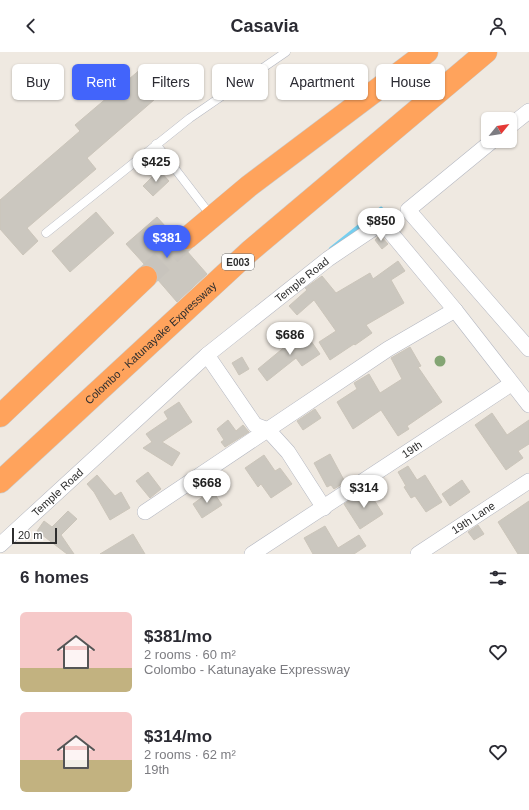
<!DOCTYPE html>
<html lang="en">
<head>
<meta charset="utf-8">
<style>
	body { margin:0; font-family:Arial,sans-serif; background:#f2f2f3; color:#2b2b33; height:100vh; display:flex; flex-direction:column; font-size:15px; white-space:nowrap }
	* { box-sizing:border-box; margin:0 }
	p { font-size:13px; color:#7c7c81 }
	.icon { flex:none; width:22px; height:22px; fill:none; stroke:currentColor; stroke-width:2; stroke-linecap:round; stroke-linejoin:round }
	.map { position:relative; height:502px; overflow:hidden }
	.details { display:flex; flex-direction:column; background:#fff; flex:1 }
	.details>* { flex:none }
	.hud { position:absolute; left:12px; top:12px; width:505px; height:36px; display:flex; gap:8px }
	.needle { width:26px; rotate:60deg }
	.fabs { position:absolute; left:481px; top:60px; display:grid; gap:8px }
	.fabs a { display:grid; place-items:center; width:36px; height:36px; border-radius:6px; background:#fff; box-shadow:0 1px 3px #0004; font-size:20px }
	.scale { position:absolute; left:12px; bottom:10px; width:45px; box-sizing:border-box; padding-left:4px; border:2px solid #2e2e2e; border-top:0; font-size:11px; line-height:14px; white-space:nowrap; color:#2e2e2e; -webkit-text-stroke:3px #fff; paint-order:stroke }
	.price { position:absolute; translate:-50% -34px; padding:0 9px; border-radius:14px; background:#fff; color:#222; font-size:13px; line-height:26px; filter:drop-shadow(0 1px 2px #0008) }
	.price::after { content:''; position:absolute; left:50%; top:24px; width:12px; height:9px; margin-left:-6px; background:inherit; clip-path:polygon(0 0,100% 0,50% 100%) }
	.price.current { background:#4264fb; color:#fff }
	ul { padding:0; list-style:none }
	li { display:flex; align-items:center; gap:12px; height:100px; padding:0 20px }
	li span { display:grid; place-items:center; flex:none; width:112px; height:80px; border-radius:6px; color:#555 }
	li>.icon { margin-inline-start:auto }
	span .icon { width:48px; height:48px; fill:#fffc; stroke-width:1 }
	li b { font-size:17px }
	h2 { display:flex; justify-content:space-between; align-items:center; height:48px; padding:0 20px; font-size:17px }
	.pill { padding:0 14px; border-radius:6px; background:#fff; box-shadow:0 1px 3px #0004; font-size:14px; line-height:36px }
	.pill.current { background:#4264fb; color:#fff }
	header { display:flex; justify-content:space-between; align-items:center; height:52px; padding:0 20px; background:#fff; font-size:18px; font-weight:800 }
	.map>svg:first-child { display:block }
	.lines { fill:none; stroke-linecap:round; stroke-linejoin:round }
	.stream { stroke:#75cff0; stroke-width:4.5 }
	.building { fill:#cbc7bf; stroke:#cbc5ba }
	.highway-tunnel { stroke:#c8c4bd; stroke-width:22; stroke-dasharray:22 11; stroke-linecap:butt }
	.lane-casing { stroke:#b4b7c1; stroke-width:9 }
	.street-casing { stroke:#b4b7c1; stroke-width:16 }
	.highway-casing { stroke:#c9c9c9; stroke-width:23 }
	.lane { stroke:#fff; stroke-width:8 }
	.street { stroke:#fff; stroke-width:15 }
	.highway { stroke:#ffa35c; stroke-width:22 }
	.tree { fill:#84a574 }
	.labels { text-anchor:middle; stroke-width:3; stroke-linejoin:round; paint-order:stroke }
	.shield { fill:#fff; stroke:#6d6d6d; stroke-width:1 }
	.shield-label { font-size:10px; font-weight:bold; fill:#2e2e2e }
	.street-label { font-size:11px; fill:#2e2e2e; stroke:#fff }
</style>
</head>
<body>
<header><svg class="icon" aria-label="back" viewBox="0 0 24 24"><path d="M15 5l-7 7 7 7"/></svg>Casavia<svg class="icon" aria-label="person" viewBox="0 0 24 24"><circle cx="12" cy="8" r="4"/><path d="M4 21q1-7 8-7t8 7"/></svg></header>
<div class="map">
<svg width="529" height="502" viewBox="0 0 529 502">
	<rect width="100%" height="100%" fill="#efe9e1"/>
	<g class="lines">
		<!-- stream -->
		<path class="stream" d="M 331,197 L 381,157"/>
	</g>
	<!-- building -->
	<g class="building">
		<path d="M 142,16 L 162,41 L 87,106 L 96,117 L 27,176 L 38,189 L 23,203 L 0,177 L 0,148 L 80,79 L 75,73 Z"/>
		<path d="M 159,118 L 169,129 L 153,144 L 143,134 Z"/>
		<path d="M 96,160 L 114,181 L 70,220 L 52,199 Z"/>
		<path d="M 157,165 L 175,185 L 175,189 L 178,194 L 182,198 L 186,198 L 207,222 L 177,250 L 158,228 L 158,222 L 155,217 L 150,213 L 145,213 L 126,192 Z"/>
		<path d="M 380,183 L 388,192 L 382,197 L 375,188 Z"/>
		<path d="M 398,209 L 405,219 L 391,228 L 404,251 L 366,273 L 372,281 L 355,293 L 354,292 L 330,308 L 319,290 L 336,279 L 314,248 L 297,263 L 289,254 L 307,238 L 305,236 L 322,224 L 336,241 L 370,221 L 373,227 Z"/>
		<path d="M 304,279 L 320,302 L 302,314 L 296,306 L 267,329 L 258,317 L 287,293 L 286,291 Z"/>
		<path d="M 410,295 L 421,314 L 418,315 L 442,350 L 407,374 L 409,377 L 398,384 L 381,358 L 353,377 L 337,350 L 357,337 L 354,331 L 369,322 L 380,341 L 402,327 L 391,306 Z"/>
		<path d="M 242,305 L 249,317 L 239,323 L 232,311 Z"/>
		<path d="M 179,350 L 192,370 L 162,390 L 180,401 L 172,414 L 143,396 L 152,390 L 146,382 L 168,367 L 164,360 Z"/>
		<path d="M 315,357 L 321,366 L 303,378 L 297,369 Z"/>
		<path d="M 492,361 L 507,383 L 529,368 L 529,392 L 518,399 L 523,406 L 506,418 L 475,373 Z"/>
		<path d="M 228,368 L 236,379 L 243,373 L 249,380 L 225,395 L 221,390 L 224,388 L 217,377 Z"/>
		<path d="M 330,402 L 345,430 L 334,437 L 331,433 L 327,435 L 314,411 Z"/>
		<path d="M 264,403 L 275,419 L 280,416 L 292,432 L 271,446 L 261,432 L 258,435 L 245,416 Z"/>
		<path d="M 408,414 L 417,428 L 425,423 L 442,450 L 426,460 L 415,444 L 411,446 L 404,435 L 406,434 L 398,420 Z"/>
		<path d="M 148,420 L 161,437 L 150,446 L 136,429 Z"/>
		<path d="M 97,423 L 115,444 L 121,440 L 130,456 L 110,468 L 94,440 L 87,432 Z"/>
		<path d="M 462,428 L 470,440 L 450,454 L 442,442 Z"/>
		<path d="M 367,437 L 383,462 L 360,477 L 344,452 Z"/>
		<path d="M 212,438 L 222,453 L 202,466 L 193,452 Z"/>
		<path d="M 529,449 L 529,502 L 518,502 L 498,470 Z"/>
		<path d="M 68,459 L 77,467 L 61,483 L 74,502 L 67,502 L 37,479 L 44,469 L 52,475 Z"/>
		<path d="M 478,473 L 484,482 L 474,488 L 468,480 Z"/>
		<path d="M 325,474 L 338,496 L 359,483 L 366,494 L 354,502 L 313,502 L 304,486 Z"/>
		<path d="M 133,482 L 145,502 L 100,502 Z"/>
	</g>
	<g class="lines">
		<!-- highway-tunnel -->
		<path class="highway-tunnel" d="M 146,225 L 187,186"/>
		<defs>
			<g id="lane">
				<path d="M 156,92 L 212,165"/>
				<path d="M 46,181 L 190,66 L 286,0"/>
			</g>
			<g id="street">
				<path d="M 510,74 L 529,59"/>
				<path d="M 492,89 L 408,158 L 529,297"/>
				<path d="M 207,303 L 255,373 L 268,378 L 288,400 L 324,456"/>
				<path d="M 145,460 L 388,297 L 455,258"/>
				<path id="s1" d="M 0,493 L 207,303 L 328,207 L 377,174 L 386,175 L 455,258 L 529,353"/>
				<path id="s2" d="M 252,502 L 511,332"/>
				<path id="s3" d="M 418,502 L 529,429"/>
			</g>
			<g id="highway">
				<path d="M 187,186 L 249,134 L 427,0"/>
				<path d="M 0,364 L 146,225"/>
				<path id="s4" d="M 0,430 L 250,199 L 486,0"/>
			</g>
		</defs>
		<!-- lane casing -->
		<use href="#lane" class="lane-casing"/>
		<!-- street casing -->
		<use href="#street" class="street-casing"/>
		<!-- highway casing -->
		<use href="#highway" class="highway-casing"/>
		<!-- lane -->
		<use href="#lane" class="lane"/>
		<!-- street -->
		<use href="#street" class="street"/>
		<!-- highway -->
		<use href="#highway" class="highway"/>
	</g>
	<!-- trees -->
	<circle class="tree" cx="440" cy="309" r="5.5"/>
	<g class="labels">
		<!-- shield labels -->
		<rect class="shield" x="222" y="202" width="32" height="16" rx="3"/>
		<g class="shield-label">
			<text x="238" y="214">E003</text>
		</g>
		<!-- street labels -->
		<g class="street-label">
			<text dy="4" stroke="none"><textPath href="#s1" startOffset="402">Temple Road</textPath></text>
			<text dy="4" stroke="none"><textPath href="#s4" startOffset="205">Colombo - Katunayake Expressway</textPath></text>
			<text dy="4" stroke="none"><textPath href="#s2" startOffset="191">19th</textPath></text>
			<text dy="4" stroke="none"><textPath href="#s1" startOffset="78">Temple Road</textPath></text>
			<text dy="4" stroke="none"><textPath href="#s3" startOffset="66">19th Lane</textPath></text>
		</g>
	</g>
</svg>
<div class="fabs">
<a><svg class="needle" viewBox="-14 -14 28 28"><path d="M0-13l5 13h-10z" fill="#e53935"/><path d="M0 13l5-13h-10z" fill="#7c7c81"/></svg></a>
</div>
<div class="scale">20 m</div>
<b class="price" style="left:156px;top:131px">$425</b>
<b class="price" style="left:381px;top:190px">$850</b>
<b class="price current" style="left:167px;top:207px">$381</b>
<b class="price" style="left:290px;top:304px">$686</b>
<b class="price" style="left:207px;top:452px">$668</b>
<b class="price" style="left:364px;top:457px">$314</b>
<div class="hud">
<a class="pill">Buy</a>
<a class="pill current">Rent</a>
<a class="pill">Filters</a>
<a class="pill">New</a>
<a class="pill">Apartment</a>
<a class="pill">House</a>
</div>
</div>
<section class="details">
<h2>6 homes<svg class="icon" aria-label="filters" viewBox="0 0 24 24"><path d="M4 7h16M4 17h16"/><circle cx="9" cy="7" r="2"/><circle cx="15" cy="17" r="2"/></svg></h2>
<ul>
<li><span style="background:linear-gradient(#f6c9c9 70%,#c2b280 0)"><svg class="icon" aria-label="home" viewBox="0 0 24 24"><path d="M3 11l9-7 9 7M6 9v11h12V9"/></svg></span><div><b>$381/mo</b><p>2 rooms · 60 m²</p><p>Colombo - Katunayake Expressway</p></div><svg class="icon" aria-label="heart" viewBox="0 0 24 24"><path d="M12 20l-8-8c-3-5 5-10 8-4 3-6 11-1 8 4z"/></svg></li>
<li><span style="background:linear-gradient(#f6c9c9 60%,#c2b280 0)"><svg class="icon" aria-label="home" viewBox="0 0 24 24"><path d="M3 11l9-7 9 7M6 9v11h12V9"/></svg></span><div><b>$314/mo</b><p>2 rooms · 62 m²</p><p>19th</p></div><svg class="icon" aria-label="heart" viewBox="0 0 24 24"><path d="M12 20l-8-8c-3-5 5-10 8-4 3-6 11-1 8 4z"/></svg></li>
</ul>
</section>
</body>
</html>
